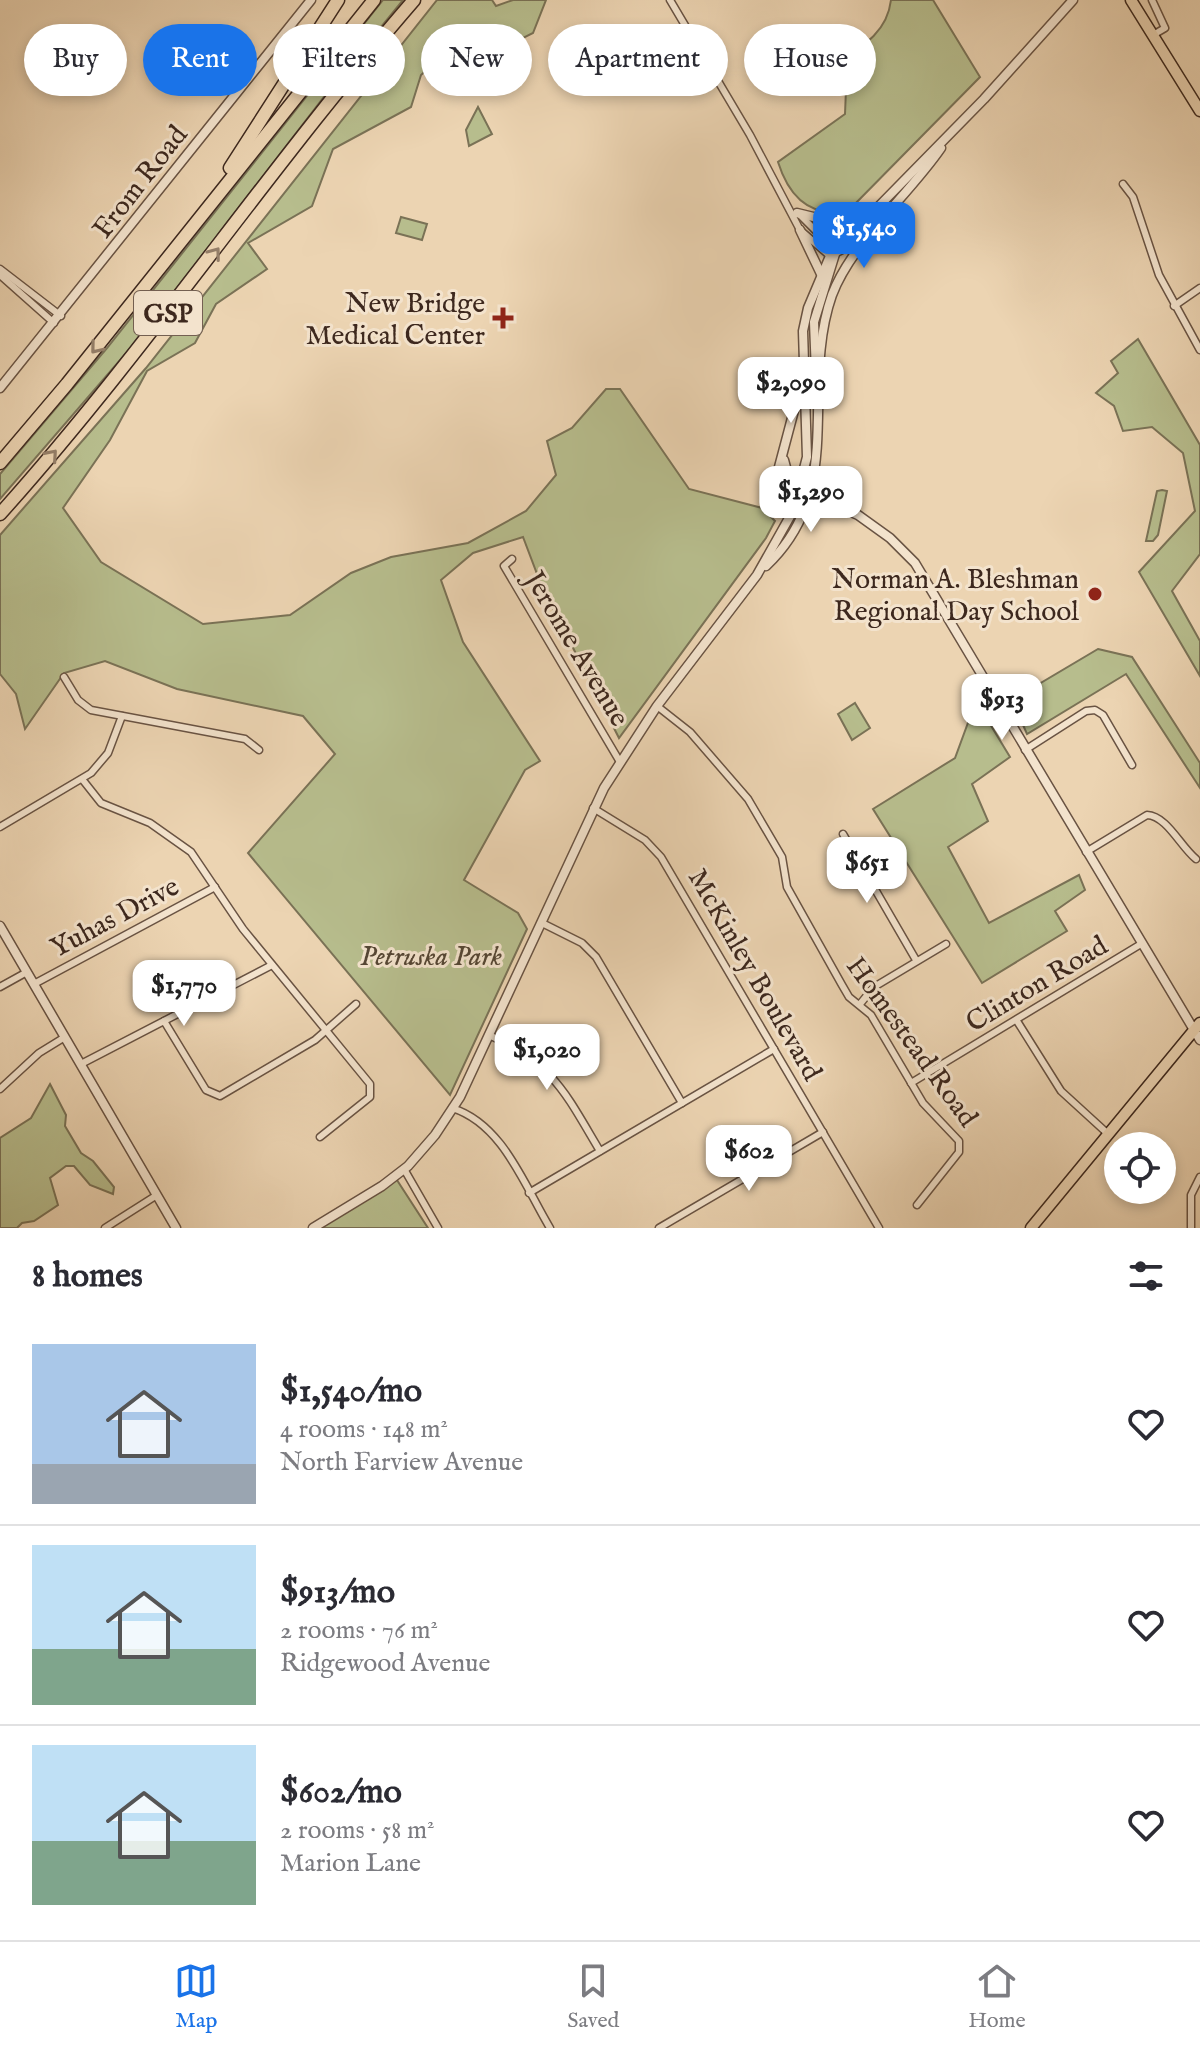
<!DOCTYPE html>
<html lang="en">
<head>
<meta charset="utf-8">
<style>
	body { margin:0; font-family:"IM FELL English",serif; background:#f7f7f7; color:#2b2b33; height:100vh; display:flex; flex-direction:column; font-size:30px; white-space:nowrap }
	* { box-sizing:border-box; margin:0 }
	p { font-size:26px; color:#7c7c81 }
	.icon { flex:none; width:44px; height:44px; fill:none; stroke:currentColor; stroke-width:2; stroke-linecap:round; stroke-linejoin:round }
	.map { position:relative; height:1228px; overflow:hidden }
	.details { display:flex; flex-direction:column; background:#fff; flex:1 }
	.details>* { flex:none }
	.guide { position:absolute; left:24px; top:24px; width:1152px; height:72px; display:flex; gap:16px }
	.controls { position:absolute; left:1104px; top:1132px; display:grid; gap:16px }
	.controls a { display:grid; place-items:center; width:72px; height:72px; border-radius:50%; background:#fff; box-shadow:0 4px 12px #0003; font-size:40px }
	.price { position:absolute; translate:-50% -68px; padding:0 18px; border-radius:16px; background:#fff; color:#222; font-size:26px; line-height:52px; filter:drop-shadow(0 2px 4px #0008) }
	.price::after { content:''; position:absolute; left:50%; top:48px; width:24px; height:18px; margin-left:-12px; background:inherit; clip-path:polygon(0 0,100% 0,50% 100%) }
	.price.current { background:#1a73e8; color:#fff }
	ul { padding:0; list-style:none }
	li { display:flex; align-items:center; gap:24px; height:200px; padding:0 32px }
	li+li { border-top:2px solid #e1e1e2 }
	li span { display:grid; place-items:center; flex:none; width:224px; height:160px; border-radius:0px; color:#555 }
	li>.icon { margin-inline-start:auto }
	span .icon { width:96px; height:96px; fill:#fffc; stroke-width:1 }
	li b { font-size:34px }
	h2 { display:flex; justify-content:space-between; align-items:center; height:96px; padding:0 32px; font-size:34px }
	.pill { padding:0 28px; border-radius:36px; background:#fff; box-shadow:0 4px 12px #0003; font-size:28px; line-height:72px }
	.pill.current { background:#1a73e8; color:#fff }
	.dock { display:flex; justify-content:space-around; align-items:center; height:112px; border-top:2px solid #e1e1e2; background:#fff; font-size:22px; color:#7c7c81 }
	.dock a { display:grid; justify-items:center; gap:4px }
	.dock .current { color:#1a73e8 }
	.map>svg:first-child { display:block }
	.green { fill:#b7bd8d; stroke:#7a7256; stroke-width:2 }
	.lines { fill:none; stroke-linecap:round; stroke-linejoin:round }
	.minor-casing { stroke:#695343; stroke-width:9 }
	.tertiary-casing { stroke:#695343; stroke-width:11 }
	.primary-casing { stroke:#3d281e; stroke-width:13 }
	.motorway-casing { stroke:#3d281e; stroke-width:15 }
	.minor { stroke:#f3e3cd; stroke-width:6 }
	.tertiary { stroke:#f3e3cd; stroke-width:8 }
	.primary { stroke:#ecd4b2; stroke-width:10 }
	.motorway { stroke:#ecd4b2; stroke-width:12 }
	.oneway { stroke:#947e68 }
	.poi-dot { fill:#8f2418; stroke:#f3e3cd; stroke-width:3 }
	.labels { text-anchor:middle; stroke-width:6; stroke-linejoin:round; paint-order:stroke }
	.shield { fill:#f3e3cd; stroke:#746052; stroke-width:2 }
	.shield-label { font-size:26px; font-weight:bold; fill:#3d281e }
	.street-label { font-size:28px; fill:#3d281e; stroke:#f3e3cd }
	.poi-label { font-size:28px; fill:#3d281e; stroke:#f3e3cd; text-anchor:end }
	.park-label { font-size:28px; font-style:italic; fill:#554634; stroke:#f3e3cd }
</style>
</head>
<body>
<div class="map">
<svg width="1200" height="1228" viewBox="0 0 1200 1228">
	<rect width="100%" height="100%" fill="#ecd4b2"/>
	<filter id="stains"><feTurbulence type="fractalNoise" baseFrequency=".0025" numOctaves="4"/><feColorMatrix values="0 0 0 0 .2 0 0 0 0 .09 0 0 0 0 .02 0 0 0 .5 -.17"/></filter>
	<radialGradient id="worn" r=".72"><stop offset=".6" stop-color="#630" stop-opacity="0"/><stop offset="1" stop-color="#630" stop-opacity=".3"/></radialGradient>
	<!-- green -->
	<g class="green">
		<path d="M 383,0 L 403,0 L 323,98 L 134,344 L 0,499 L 0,474 L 107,348 Z"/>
		<path d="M 437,0 L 492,0 L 496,6 L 513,0 L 546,0 L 533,33 L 501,49 L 468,33 L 421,75 L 411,107 L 333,149 L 312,206 L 248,243 L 267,269 L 216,304 L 195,343 L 147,371 L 110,440 L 63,508 L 101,562 L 203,624 L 290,615 L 351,573 L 391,557 L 468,543 L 526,511 L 556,475 L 547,441 L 572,428 L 606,389 L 620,389 L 689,489 L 762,508 L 775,521 L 766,538 L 619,738 L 542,587 L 523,537 L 473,553 L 441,580 L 463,642 L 540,761 L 525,770 L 464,880 L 518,913 L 527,929 L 450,1095 L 248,853 L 335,754 L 303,716 L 177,689 L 105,661 L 64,673 L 25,729 L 16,694 L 0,674 L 0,535 L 146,368 Z"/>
		<path d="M 891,0 L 933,0 L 980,77 L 848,211 C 810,218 789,197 778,162 L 845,114 L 846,89 L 834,64 C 861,47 887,34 891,0 Z"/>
		<path d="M 478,107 L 492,134 L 469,146 L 466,130 Z"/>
		<path d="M 401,217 L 427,224 L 422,240 L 396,233 Z"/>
		<path d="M 1138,339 L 1200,445 L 1200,554 L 1172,591 L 1200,641 L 1200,676 L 1139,572 L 1195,511 L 1183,453 L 1152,427 L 1123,431 L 1114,406 L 1096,393 L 1118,373 L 1111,361 Z"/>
		<path d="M 1162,490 L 1167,491 L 1158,535 L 1153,541 L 1146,541 L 1157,491 Z"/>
		<path d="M 1098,649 L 1132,657 L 1200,763 L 1200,788 L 1126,674 L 1027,734 L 1012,700 Z"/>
		<path d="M 976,701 L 1010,757 L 972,784 L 988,821 L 948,847 L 989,923 L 1079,875 L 1085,890 L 1055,911 L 1067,931 L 982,983 L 873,809 L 955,758 Z"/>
		<path d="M 855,703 L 870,728 L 852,740 L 838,714 Z"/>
		<path d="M 50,1084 L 66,1115 L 65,1126 L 81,1153 L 93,1161 L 114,1187 L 113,1194 L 90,1185 L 74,1166 L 66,1166 L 50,1178 L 58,1205 L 34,1221 L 22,1223 L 17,1228 L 0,1228 L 0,1138 L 31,1118 Z"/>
		<path d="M 395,1177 L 428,1228 L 313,1228 Z"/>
	</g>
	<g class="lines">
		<defs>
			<g id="minor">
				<path d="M 670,0 L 750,135 L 800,230 L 830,256"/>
				<path d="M 1152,0 L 1165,28 L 1153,35"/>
				<path d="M 1123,184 L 1133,197 L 1159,275 L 1200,350"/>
				<path d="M 801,216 L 835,250"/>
				<path d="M 0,269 L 61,316"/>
				<path d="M 0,275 L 54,323"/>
				<path d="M 1174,306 L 1200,288"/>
				<path d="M 512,559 L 504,566 L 620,762"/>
				<path d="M 64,677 L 78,700 L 91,710 L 245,739 L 259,750"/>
				<path d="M 657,706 L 690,732 L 748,799 L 782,857 L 787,887 L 842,985 L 849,997 L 871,1015 L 923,1103 L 959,1141 L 959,1152 L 917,1205"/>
				<path d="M 1025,750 L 1086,711 L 1095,710 L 1103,715 L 1132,765"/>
				<path d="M 82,779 L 101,803 L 150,823 L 191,852 L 243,929 L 370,1084 L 370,1097 L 320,1137"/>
				<path d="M 593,808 L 645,840 L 661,857 L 879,1228"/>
				<path d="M 0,827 L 91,773 L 108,753 L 122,716"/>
				<path d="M 843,834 L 916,960"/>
				<path d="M 1086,852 L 1147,815 C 1167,816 1180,846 1196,859"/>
				<path d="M 542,923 L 582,943 L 596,957 L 682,1103"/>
				<path d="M 34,984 L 215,887"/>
				<path d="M 0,987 L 27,972"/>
				<path d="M 860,1004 L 874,987 L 946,944"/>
				<path d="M 164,1021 L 206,1090 L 220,1096 L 315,1040 L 356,1004"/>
				<path d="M 1017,1021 L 1061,1091 L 1107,1133"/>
				<path d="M 489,1035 C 555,1066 564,1091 600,1151"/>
				<path d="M 81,1064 L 272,965"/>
				<path d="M 911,1083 L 1141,944"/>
				<path d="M 0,1089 L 39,1053 L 65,1037"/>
				<path d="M 452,1108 C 503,1124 524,1185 550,1228"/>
				<path d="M 404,1169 L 438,1228"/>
				<path d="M 529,1193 L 774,1049"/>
				<path d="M 105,1228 L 157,1195"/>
				<path d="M 659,1228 L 823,1132"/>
				<path d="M 1191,1228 L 1191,1195 L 1200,1177"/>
			</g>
			<g id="tertiary">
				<path d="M 797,213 L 834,222 L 869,210"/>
				<path d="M 800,230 L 821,274"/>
				<path d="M 831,255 L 853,243 L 888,208"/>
				<path d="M 816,373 L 814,322 L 835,254"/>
				<path d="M 801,384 L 779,467 L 783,482 L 858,515 L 890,538 L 915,563 L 1200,1040"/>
				<path d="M 0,388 L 311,0"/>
				<path d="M 784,460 L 788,475 L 806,481"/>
				<path d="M 766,566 C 848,489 799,389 832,295 C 852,242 909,195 941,148"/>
				<path d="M 0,926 L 176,1228"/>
				<path d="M 313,1228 L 382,1186 L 408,1166 L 435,1135 L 460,1097 L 604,788 L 657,706 L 757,575 L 793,511 L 807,457 L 803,331 L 808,308 L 830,256 L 984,99 L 1073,0"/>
			</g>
			<g id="primary">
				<path d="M 1131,0 L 1200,111"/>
				<path d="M 1031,1228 L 1200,1023"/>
			</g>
			<g id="motorway">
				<path d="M 230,168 L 338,0"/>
				<path d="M 0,463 L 67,384 L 374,0"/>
				<path d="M 0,514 C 147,350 270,166 414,0"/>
			</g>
		</defs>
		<!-- minor casing -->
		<use href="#minor" class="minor-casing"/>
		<!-- tertiary casing -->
		<use href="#tertiary" class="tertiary-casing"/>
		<!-- primary casing -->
		<use href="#primary" class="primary-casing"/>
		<!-- motorway casing -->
		<use href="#motorway" class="motorway-casing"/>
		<!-- minor -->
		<use href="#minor" class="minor"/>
		<!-- tertiary -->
		<use href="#tertiary" class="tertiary"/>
		<!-- primary -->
		<use href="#primary" class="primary"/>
		<!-- motorway -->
		<use href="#motorway" class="motorway"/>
	</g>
	<!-- one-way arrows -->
	<defs><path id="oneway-chevron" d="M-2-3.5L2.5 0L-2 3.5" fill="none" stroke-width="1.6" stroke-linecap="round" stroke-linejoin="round" transform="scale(2)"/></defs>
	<g class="oneway">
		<use href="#oneway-chevron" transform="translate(215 253) rotate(-53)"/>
		<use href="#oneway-chevron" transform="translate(96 348) rotate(129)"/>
		<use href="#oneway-chevron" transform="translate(52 455) rotate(-49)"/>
	</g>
	<!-- markers -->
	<g class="poi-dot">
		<path d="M499 306h8v8h8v8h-8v8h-8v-8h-8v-8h8z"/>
		<circle cx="1095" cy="594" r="8"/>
	</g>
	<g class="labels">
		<!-- shield labels -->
		<rect class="shield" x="134" y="291" width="68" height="44" rx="6"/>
		<g class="shield-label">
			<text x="168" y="322">GSP</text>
		</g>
		<!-- street labels -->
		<g class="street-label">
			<text transform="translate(139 181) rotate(-52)" y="10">From Road</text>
			<text transform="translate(578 648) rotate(59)" y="10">Jerome Avenue</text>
			<text transform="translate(114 916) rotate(-28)" y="10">Yuhas Drive</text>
			<text transform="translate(756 974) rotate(60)" y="10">McKinley Boulevard</text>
			<text transform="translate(1036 983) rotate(-31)" y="10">Clinton Road</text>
			<text transform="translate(913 1041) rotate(54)" y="10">Homestead Road</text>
		</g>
		<!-- poi labels -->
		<g class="poi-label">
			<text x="485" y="312">New Bridge<tspan x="485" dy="32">Medical Center</tspan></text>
			<text x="1079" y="588">Norman A. Bleshman<tspan x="1079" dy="32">Regional Day School</tspan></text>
		</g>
		<!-- park labels -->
		<g class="park-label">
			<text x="431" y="965">Petruska Park</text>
		</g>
	</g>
	<rect width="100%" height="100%" filter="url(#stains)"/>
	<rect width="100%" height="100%" fill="url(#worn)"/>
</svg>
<div class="controls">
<a><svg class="icon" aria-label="locate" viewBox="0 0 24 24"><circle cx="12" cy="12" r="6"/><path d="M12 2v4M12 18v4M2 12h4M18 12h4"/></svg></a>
</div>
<b class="price current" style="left:864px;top:270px">$1,540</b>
<b class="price" style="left:791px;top:425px">$2,090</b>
<b class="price" style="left:811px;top:534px">$1,290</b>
<b class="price" style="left:1002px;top:742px">$913</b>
<b class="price" style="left:867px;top:905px">$651</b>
<b class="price" style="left:184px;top:1028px">$1,770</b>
<b class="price" style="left:547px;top:1092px">$1,020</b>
<b class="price" style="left:749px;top:1193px">$602</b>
<div class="guide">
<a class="pill">Buy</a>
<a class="pill current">Rent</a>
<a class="pill">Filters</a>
<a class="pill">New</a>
<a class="pill">Apartment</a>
<a class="pill">House</a>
</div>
</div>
<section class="details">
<h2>8 homes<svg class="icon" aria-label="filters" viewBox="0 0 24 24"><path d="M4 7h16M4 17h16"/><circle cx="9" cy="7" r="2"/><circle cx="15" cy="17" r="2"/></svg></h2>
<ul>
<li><span style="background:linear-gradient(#a9c7e8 75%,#9aa5b1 0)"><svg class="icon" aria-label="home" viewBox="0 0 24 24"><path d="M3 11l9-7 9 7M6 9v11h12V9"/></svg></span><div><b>$1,540/mo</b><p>4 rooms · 148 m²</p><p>North Farview Avenue</p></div><svg class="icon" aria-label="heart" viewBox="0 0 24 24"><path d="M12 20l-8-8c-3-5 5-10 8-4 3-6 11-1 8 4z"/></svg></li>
<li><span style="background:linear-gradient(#bfe0f5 65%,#7fa58c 0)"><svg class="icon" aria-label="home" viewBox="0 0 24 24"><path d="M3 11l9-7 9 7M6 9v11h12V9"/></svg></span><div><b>$913/mo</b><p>2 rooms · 76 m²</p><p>Ridgewood Avenue</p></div><svg class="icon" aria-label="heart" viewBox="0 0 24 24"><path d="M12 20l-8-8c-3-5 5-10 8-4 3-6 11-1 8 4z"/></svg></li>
<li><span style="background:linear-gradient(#bfe0f5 60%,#7fa58c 0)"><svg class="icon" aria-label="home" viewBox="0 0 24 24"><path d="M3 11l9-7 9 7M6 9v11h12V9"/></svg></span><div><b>$602/mo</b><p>2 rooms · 58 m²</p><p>Marion Lane</p></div><svg class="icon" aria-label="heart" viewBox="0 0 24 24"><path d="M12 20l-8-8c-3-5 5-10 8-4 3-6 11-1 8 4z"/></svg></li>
</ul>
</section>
<nav class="dock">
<a class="current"><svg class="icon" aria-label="map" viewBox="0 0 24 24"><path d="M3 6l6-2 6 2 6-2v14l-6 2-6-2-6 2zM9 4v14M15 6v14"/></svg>Map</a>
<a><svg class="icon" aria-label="saved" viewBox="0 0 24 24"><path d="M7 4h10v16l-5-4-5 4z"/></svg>Saved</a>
<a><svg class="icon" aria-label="home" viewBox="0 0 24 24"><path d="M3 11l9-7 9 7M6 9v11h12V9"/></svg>Home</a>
</nav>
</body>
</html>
